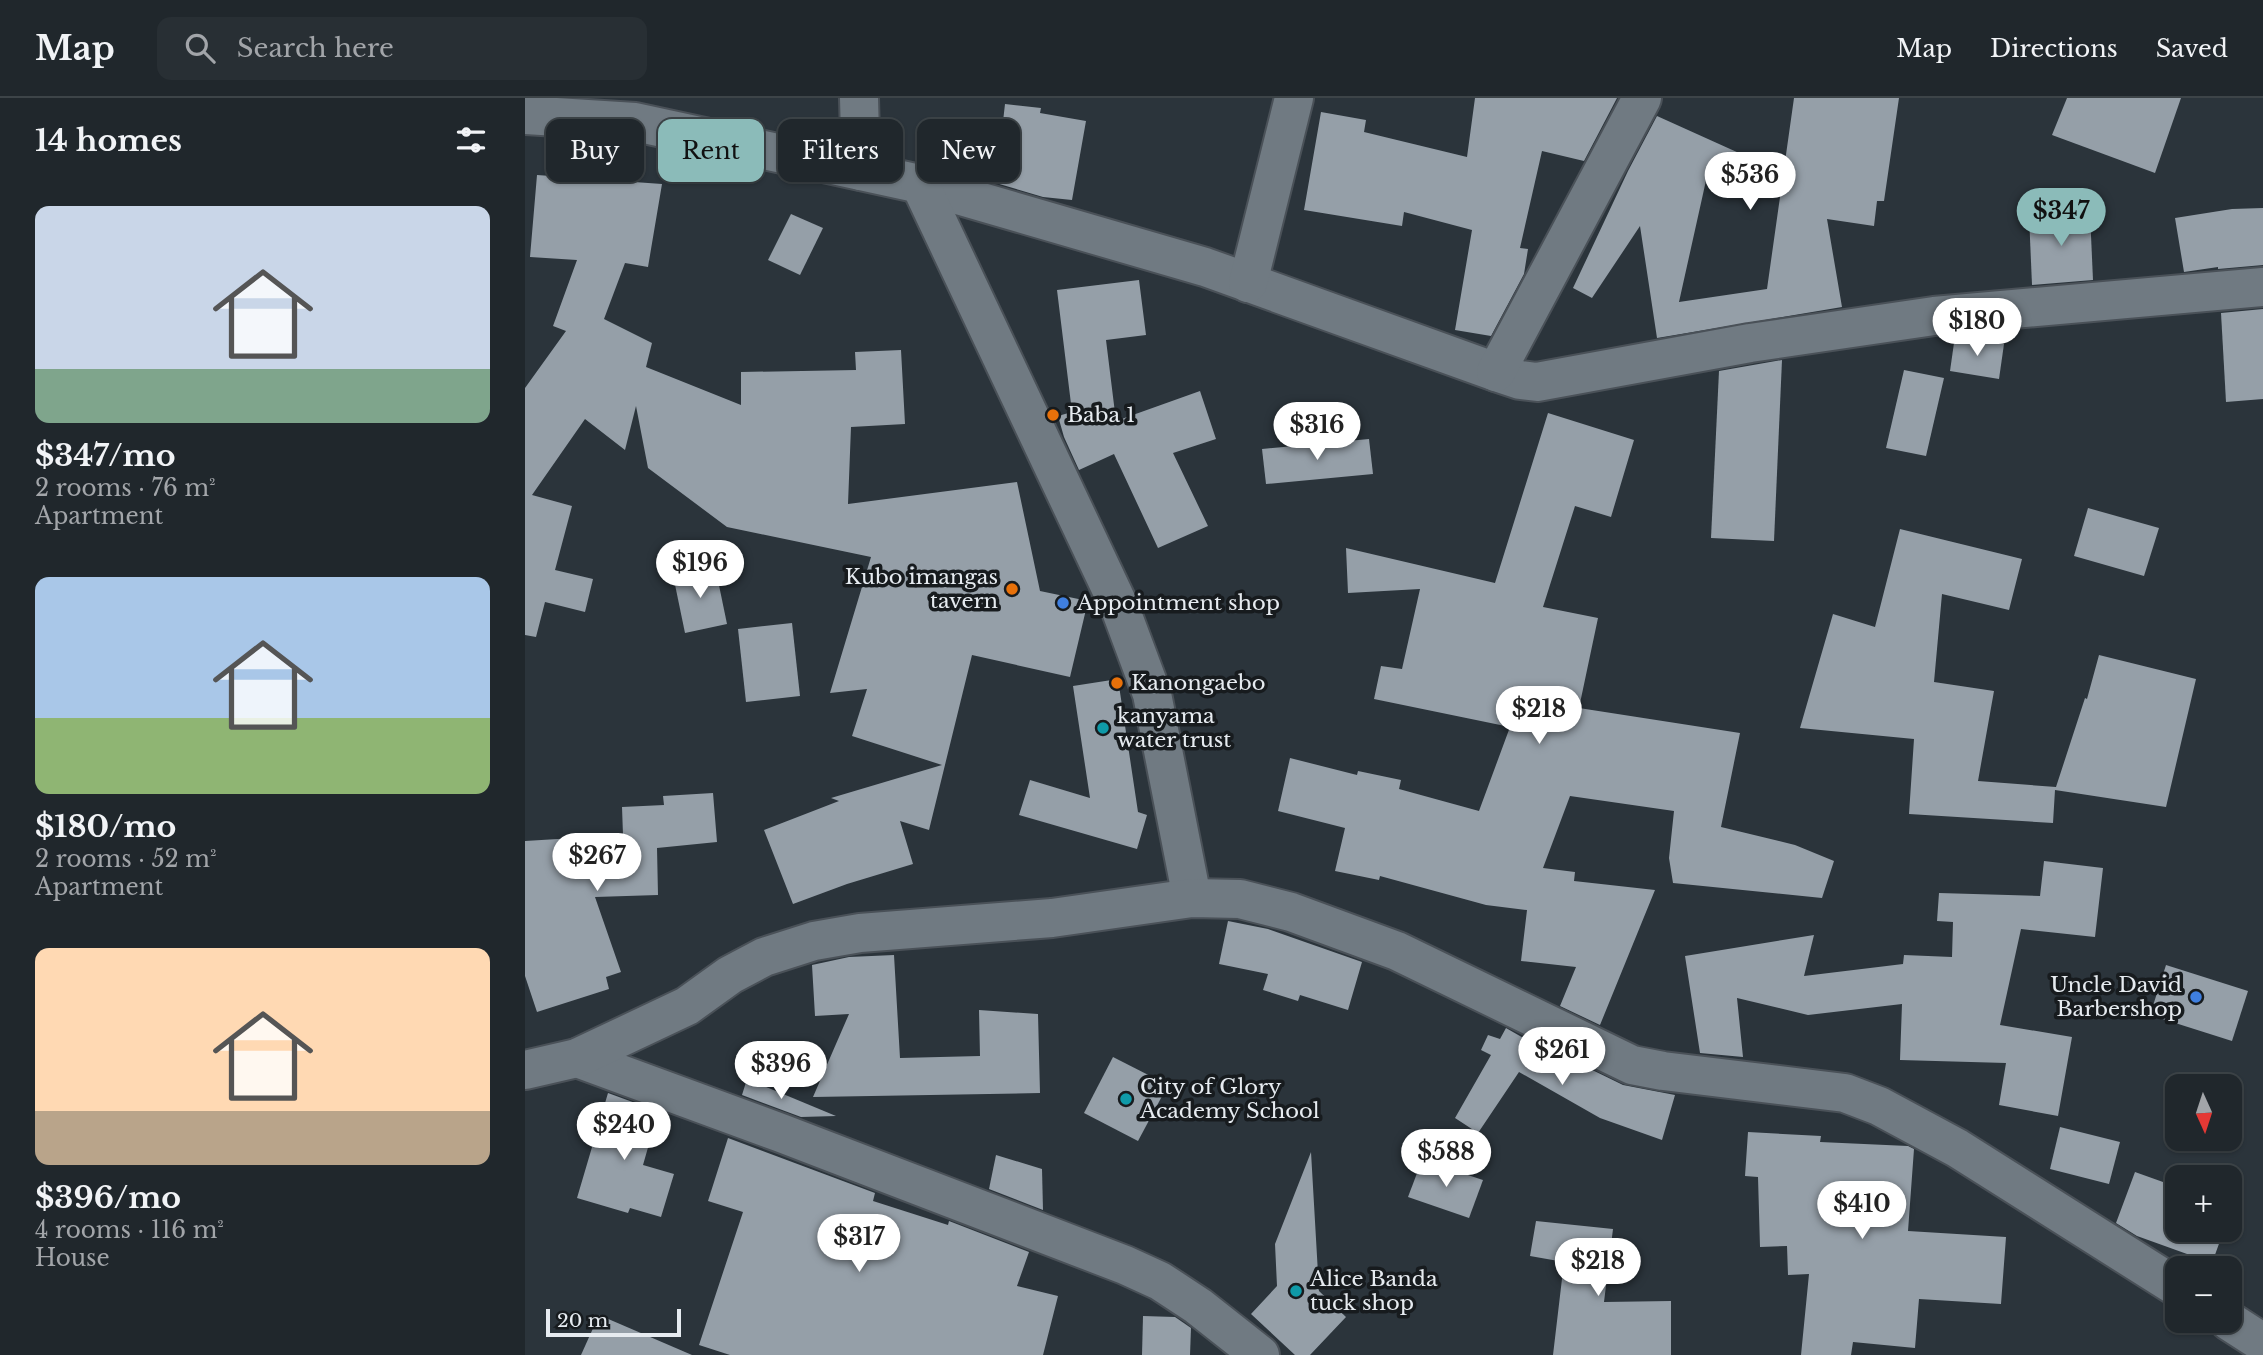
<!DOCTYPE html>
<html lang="en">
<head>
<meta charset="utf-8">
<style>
	body { margin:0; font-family:"Libre Baskerville",serif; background:#282f34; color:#f1f3f6; height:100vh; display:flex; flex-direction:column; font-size:26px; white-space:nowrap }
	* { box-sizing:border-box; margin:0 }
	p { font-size:23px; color:#a2a5a9 }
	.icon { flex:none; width:38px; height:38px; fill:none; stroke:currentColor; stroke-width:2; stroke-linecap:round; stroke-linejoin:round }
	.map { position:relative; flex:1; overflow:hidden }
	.panel { display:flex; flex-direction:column; background:#20272c; width:525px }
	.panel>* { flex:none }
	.top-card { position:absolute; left:21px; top:21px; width:665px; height:63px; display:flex; gap:14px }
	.needle { width:46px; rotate:177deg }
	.tools { position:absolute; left:1640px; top:976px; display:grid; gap:14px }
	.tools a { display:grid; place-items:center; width:77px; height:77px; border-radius:14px; background:#20272c; box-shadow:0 2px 5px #0004,0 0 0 2px #3d4448; font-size:35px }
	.scale { position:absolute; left:21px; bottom:18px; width:135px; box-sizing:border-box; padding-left:7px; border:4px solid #e6ebf0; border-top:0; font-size:19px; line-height:24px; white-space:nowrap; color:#e6ebf0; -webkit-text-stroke:5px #171b1e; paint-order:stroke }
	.price { position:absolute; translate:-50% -60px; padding:0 16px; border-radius:24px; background:#fff; color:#222; font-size:23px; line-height:46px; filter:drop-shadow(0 2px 4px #0008) }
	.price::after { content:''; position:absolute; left:50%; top:42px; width:21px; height:16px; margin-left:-10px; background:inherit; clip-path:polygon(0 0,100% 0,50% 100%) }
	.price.selected { background:#8bbbb9; color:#111 }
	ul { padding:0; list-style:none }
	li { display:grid; align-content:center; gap:14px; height:371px; padding:0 35px }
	li span { display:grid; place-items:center; height:217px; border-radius:14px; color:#555 }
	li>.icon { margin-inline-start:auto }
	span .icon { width:126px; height:126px; fill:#fffc; stroke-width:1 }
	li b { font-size:30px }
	h2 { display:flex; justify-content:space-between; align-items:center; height:84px; padding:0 35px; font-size:30px }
	.chip { padding:0 24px; border-radius:14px; background:#20272c; box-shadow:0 2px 5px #0004,0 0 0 2px #3d4448; font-size:24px; line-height:63px }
	.chip.selected { background:#8bbbb9; color:#111 }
	header { display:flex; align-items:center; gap:42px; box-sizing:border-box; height:98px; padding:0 35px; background:#20272c; border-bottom:2px solid #3d4448 }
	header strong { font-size:33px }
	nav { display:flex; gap:38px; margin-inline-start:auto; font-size:24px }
	.search { width:490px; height:63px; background:#282f34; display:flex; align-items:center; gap:18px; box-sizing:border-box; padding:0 24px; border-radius:14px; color:#a2a5a9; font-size:26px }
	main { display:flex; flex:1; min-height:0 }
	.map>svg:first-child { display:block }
	.building { fill:#959fa8 }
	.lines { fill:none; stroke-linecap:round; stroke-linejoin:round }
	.minor-casing { stroke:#4a5158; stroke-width:42 }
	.minor { stroke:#707a82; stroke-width:38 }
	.food-dot { fill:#e8710a; stroke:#171b1e; stroke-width:2.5 }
	.shop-dot { fill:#3f7fe0; stroke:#171b1e; stroke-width:2.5 }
	.culture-dot { fill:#0f9aa8; stroke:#171b1e; stroke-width:2.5 }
	.labels { text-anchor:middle; stroke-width:7; stroke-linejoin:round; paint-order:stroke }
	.poi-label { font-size:21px; fill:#e6ebf0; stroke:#171b1e; text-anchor:start }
</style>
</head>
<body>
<header>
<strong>Map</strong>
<div class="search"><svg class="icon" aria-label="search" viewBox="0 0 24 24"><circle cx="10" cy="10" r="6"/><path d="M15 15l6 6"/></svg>Search here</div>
<nav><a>Map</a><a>Directions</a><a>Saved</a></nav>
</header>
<main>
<section class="panel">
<h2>14 homes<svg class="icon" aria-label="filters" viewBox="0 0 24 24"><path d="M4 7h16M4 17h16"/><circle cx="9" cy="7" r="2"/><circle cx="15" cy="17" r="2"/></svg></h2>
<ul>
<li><span style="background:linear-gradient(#c9d6e8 75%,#7fa58c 0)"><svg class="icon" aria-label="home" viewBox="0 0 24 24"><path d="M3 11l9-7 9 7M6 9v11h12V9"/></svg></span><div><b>$347/mo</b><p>2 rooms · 76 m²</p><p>Apartment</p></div></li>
<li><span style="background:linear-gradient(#a9c7e8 65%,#8fb573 0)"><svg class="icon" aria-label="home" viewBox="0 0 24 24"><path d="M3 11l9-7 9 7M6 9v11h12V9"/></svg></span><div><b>$180/mo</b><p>2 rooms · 52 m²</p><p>Apartment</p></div></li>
<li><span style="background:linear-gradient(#ffd9b3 75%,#b9a48a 0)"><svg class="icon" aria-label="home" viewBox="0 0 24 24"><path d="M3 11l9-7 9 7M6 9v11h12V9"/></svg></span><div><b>$396/mo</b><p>4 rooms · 116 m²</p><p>House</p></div></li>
</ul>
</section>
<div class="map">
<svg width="1738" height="1257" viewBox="0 0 1738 1257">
	<rect width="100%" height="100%" fill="#2b343b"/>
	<!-- building -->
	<g class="building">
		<path d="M 950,0 L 1092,0 L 1059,63 L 1017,53 L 995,150 L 1003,151 L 999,176 L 966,238 L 930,232 L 947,132 L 879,114 L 877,128 L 779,112 L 796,14 L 841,22 L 839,34 L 942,59 Z"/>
		<path d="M 1269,0 L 1374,0 L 1359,103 L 1352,103 L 1349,128 L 1302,121 L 1317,209 L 1132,240 L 1115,128 L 1067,200 L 1048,190 L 1103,73 L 1132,18 L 1214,55 L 1199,85 L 1182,78 L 1154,204 L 1242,191 Z"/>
		<path d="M 1542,0 L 1656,0 L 1630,75 L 1527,37 Z"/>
		<path d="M 480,6 L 516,10 L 515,15 L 561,23 L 547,102 L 518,99 L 471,85 Z"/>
		<path d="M 12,77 L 137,86 L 123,169 L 100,165 L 79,221 L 127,245 L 121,269 L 216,307 L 216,274 L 331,272 L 330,254 L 376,252 L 380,326 L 326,329 L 323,406 L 492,384 L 515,493 L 563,503 L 545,579 L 447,557 L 404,732 L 375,723 L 388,766 L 322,786 L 268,806 L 239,732 L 314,703 L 306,700 L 417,667 L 327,638 L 342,591 L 305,595 L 346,459 L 202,429 L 123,370 L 111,308 L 100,352 L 60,321 L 7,397 L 47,408 L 30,472 L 68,481 L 60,514 L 20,504 L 11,539 L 0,537 L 0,290 L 41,233 L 28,228 L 52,162 L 5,159 Z"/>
		<path d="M 1738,110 L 1738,167 L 1693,171 L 1693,169 L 1659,174 L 1650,120 L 1707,111 Z"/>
		<path d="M 1565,115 L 1568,182 L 1507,187 L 1504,117 Z"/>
		<path d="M 266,116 L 298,130 L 275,177 L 243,162 Z"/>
		<path d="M 614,182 L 621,237 L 581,242 L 591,323 L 675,293 L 691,341 L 648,355 L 683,428 L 633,450 L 589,356 L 554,372 L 539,339 L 533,318 L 547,314 L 532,192 Z"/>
		<path d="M 1738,211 L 1738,301 L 1701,304 L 1696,215 Z"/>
		<path d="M 1430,238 L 1479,246 L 1474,281 L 1425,273 Z"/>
		<path d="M 1257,262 L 1249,443 L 1186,440 L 1194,273 Z"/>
		<path d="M 1379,272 L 1419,280 L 1401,358 L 1361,350 Z"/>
		<path d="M 1023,315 L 1109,342 L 1086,419 L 1050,408 L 1018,509 L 1073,520 L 1054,610 L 1215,635 L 1196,729 L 1270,747 L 1309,763 L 1297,800 L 1148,785 L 1144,760 L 1149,713 L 1045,698 L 1018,770 L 1050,774 L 1049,783 L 1130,792 L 1075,927 L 1035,908 L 1051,869 L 996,863 L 1002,812 L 961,807 L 855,778 L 854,782 L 810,773 L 820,730 L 753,713 L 765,660 L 832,677 L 833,673 L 876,682 L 874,691 L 954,713 L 985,629 L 849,601 L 856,568 L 877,571 L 895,491 L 823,495 L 821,450 L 970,485 Z"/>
		<path d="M 844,341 L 848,376 L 741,386 L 737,351 Z"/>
		<path d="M 1563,410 L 1634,430 L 1619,478 L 1549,458 Z"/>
		<path d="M 1375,431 L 1497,461 L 1484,512 L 1417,496 L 1409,584 L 1469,593 L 1453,683 L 1531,689 L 1560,600 L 1562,601 L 1574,557 L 1671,581 L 1641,709 L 1530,692 L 1528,725 L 1384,716 L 1389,641 L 1275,630 L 1308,516 L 1350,529 Z"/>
		<path d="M 190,468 L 202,526 L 160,535 L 148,477 Z"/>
		<path d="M 267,525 L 275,598 L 221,604 L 213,531 Z"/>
		<path d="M 593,581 L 613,714 L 622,717 L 612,751 L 494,717 L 505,682 L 565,700 L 548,588 Z"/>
		<path d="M 188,695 L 192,744 L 132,750 L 133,797 L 70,799 L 96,874 L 81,879 L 84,891 L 12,914 L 0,878 L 0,743 L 98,737 L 97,709 L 139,707 L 138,698 Z"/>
		<path d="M 1519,763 L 1578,770 L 1570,839 L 1496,831 L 1475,927 L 1547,939 L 1533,1018 L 1474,1007 L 1481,965 L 1375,962 L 1377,906 L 1283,917 L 1212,900 L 1218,959 L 1175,955 L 1160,858 L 1289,837 L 1279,878 L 1378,866 L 1379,857 L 1427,859 L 1428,824 L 1412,823 L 1414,795 L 1515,798 Z"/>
		<path d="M 703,823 L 743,831 L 837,864 L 823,912 L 775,897 L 773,903 L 738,892 L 743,876 L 694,866 Z"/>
		<path d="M 369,857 L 375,960 L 455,958 L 454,912 L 513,916 L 515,995 L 288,999 L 324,916 L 290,918 L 287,867 L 324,859 Z"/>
		<path d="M 1641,867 L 1723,893 L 1707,943 L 1625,917 Z"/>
		<path d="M 981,930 L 1012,948 L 1009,952 L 1015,954 L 1018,948 L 1098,987 L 1150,997 L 1137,1042 L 1075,1020 L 994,974 L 953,1035 L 930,1020 L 966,957 L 956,952 L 963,937 L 975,941 Z"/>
		<path d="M 588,959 L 643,987 L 613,1043 L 559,1015 Z"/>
		<path d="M 222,981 L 311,1018 L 276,1019 L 217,997 Z"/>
		<path d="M 83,995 L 113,1006 L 113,1011 L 132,1018 L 118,1067 L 149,1076 L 136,1119 L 105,1110 L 103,1115 L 52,1100 Z"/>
		<path d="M 1535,1029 L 1595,1044 L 1584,1086 L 1525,1071 Z"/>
		<path d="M 1223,1034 L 1296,1038 L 1295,1044 L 1383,1048 L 1389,1051 L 1383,1133 L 1481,1139 L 1476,1206 L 1394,1201 L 1390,1250 L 1328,1244 L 1326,1257 L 1276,1257 L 1284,1176 L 1263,1177 L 1262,1148 L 1235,1149 L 1233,1079 L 1220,1078 Z"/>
		<path d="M 203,1040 L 350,1095 L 348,1103 L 423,1127 L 424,1123 L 504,1154 L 492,1188 L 533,1198 L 518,1257 L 205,1257 L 174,1247 L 218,1114 L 183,1103 Z"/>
		<path d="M 786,1054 L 794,1193 L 821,1219 L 785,1257 L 770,1257 L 726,1216 L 752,1188 L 750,1146 Z"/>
		<path d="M 471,1057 L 517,1071 L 518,1112 L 464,1091 Z"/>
		<path d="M 897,1062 L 958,1082 L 944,1120 L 883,1099 Z"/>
		<path d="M 1610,1074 L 1652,1089 L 1652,1132 L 1699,1132 L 1687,1165 L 1612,1138 L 1591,1125 Z"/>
		<path d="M 1011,1123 L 1088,1131 L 1079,1204 L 1146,1203 L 1146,1257 L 1028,1257 L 1039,1164 L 1005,1158 Z"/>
		<path d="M 74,1217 L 167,1257 L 56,1257 Z"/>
		<path d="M 618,1218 L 650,1219 L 666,1230 L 665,1257 L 617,1257 Z"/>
	</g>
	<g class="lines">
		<defs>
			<g id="minor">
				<path d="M 334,0 L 336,73"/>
				<path d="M 0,17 L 110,24 L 395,86 L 680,169 L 971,274 L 995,282 L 1012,284 L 1225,245 L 1409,218 L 1738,189"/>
				<path d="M 395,86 L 595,510 L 627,596 L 667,800"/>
				<path d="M 723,185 L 769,0"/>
				<path d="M 971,274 L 1117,0"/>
				<path d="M 52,960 L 256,1035 L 600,1167 L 635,1183 L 673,1208 L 735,1257"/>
				<path d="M 0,972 L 52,960 L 162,908 L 205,877 L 239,859 L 289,843 L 335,835 L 527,820 L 667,800 L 715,801 L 766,814 L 872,853 L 1107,967 L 1138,973 L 1320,995 L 1354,1008 L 1432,1050 L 1652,1189"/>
				<path d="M 1704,1223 L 1738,1245"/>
			</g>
		</defs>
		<!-- minor casing -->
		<use href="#minor" class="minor-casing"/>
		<!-- minor -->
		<use href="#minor" class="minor"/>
	</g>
	<!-- markers -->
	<g class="food-dot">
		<circle cx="528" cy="317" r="7"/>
		<circle cx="487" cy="491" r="7"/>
		<circle cx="592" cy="585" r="7"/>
	</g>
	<g class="shop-dot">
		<circle cx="538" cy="505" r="7"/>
		<circle cx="1671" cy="899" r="7"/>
	</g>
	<g class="culture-dot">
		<circle cx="578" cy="630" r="7"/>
		<circle cx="601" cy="1001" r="7"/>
		<circle cx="771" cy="1193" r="7"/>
	</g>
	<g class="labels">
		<!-- poi labels -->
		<g class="poi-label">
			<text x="542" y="324">Baba 1</text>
			<text x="473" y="486" text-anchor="end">Kubo imangas<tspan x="473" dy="24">tavern</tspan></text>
			<text x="552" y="512">Appointment shop</text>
			<text x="606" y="592">Kanongaebo</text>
			<text x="592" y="625">kanyama<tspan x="592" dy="24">water trust</tspan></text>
			<text x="1657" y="894" text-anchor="end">Uncle David<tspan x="1657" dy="24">Barbershop</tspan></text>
			<text x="615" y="996">City of Glory<tspan x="615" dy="24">Academy School</tspan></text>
			<text x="785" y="1188">Alice Banda<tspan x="785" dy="24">tuck shop</tspan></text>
		</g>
	</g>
</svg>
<div class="tools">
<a><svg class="needle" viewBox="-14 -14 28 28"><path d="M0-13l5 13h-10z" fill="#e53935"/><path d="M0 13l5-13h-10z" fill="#a2a5a9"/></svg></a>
<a>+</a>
<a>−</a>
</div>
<div class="scale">20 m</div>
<b class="price" style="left:1225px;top:114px">$536</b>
<b class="price selected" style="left:1536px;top:150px">$347</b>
<b class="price" style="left:1452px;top:260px">$180</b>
<b class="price" style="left:792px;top:364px">$316</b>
<b class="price" style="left:175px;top:502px">$196</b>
<b class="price" style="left:1014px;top:648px">$218</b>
<b class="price" style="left:72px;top:795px">$267</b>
<b class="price" style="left:1037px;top:989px">$261</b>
<b class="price" style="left:256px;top:1003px">$396</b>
<b class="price" style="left:99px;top:1064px">$240</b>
<b class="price" style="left:921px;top:1091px">$588</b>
<b class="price" style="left:1337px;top:1143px">$410</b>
<b class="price" style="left:334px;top:1176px">$317</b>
<b class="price" style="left:1073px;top:1200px">$218</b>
<div class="top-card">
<a class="chip">Buy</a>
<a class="chip selected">Rent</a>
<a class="chip">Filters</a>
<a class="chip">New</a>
</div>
</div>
</main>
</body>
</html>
